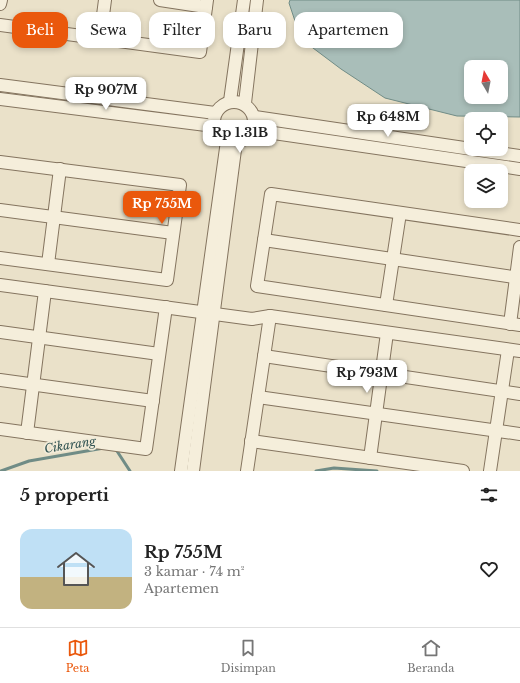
<!DOCTYPE html>
<html lang="id">
<head>
<meta charset="utf-8">
<style>
	body { margin:0; font-family:"Libre Baskerville",serif; background:#f6f6f6; color:#222; height:100vh; display:flex; flex-direction:column; font-size:15px; white-space:nowrap }
	* { box-sizing:border-box; margin:0 }
	p { font-size:13px; color:#767676 }
	.icon { flex:none; width:22px; height:22px; fill:none; stroke:currentColor; stroke-width:2; stroke-linecap:round; stroke-linejoin:round }
	.map { position:relative; height:471px; overflow:hidden }
	.drawer { display:flex; flex-direction:column; background:#fff; flex:1 }
	.drawer>* { flex:none }
	.guide { position:absolute; left:12px; top:12px; width:496px; height:36px; display:flex; gap:8px }
	.needle { width:26px; rotate:350deg }
	.buttons { position:absolute; left:464px; top:60px; display:grid; gap:8px }
	.buttons a { display:grid; place-items:center; width:44px; height:44px; border-radius:8px; background:#fff; box-shadow:0 2px 6px #0003; font-size:20px }
	.price { position:absolute; translate:-50% -34px; padding:0 9px; border-radius:8px; background:#fff; color:#222; font-size:13px; line-height:26px; filter:drop-shadow(0 1px 2px #0008) }
	.price::after { content:''; position:absolute; left:50%; top:24px; width:12px; height:9px; margin-left:-6px; background:inherit; clip-path:polygon(0 0,100% 0,50% 100%) }
	.price.selected { background:#ea580c; color:#fff }
	ul { padding:0; list-style:none }
	li { display:flex; align-items:center; gap:12px; height:100px; padding:0 20px }
	li span { display:grid; place-items:center; flex:none; width:112px; height:80px; border-radius:12px; color:#555 }
	li>.icon { margin-inline-start:auto }
	span .icon { width:48px; height:48px; fill:#fffc; stroke-width:1 }
	li b { font-size:17px }
	h2 { display:flex; justify-content:space-between; align-items:center; height:48px; padding:0 20px; font-size:17px }
	.pill { padding:0 14px; border-radius:12px; background:#fff; box-shadow:0 2px 6px #0003; font-size:14px; line-height:36px }
	.pill.selected { background:#ea580c; color:#fff }
	.menu { display:flex; justify-content:space-around; align-items:center; height:56px; border-top:1px solid #e0e0e0; background:#fff; font-size:11px; color:#767676 }
	.menu a { display:grid; justify-items:center; gap:2px }
	.menu .selected { color:#ea580c }
	.map>svg:first-child { display:block }
	.water { fill:#a9beb9; stroke:#708c86; fill-rule:evenodd }
	.lines { fill:none; stroke-linecap:round; stroke-linejoin:round }
	.stream { stroke:#708c86; stroke-width:3 }
	.street-casing { stroke:#84745f; stroke-width:14 }
	.street { stroke:#f5eedb; stroke-width:12 }
	.labels { text-anchor:middle; stroke-width:3.5; stroke-linejoin:round; paint-order:stroke }
	.water-label { font-size:12px; font-style:italic; fill:#325453; stroke:#f2ebd8 }
</style>
</head>
<body>
<div class="map">
<svg width="520" height="471" viewBox="0 0 520 471">
	<rect width="100%" height="100%" fill="#eae1c9"/>
	<!-- water -->
	<path class="water" d="M 290,0 L 520,0 L 520,117 L 457,116 L 385,98 L 341,69 L 301,39 L 289,3 ZM 471,67 L 501,67 L 501,97 L 471,97 Z"/>
	<g class="lines">
		<!-- stream -->
		<g class="stream">
			<path d="M 115,448 L 130,471"/>
			<path d="M 1,471 L 29,461 L 104,448"/>
			<path d="M 316,471 L 334,468 L 377,471"/>
		</g>
		<defs>
			<g id="street">
				<path d="M 160,0 L 206,7"/>
				<path d="M 0,4 L 1,0"/>
				<path d="M 0,25 L 200,52 L 207,0"/>
				<path d="M 100,38 L 105,0"/>
				<path d="M 0,85 L 215,113"/>
				<path d="M 0,99 L 214,126"/>
				<path d="M 230,101 L 244,0"/>
				<circle cx="234" cy="122" r="20"/>
				<path d="M 245,103 L 257,0"/>
				<path d="M 255,117 L 471,149"/>
				<path d="M 253,130 L 520,169"/>
				<path d="M 471,149 L 520,156"/>
				<path d="M 0,162 L 180,185 L 167,280 L 0,258"/>
				<path d="M 0,210 L 173,233"/>
				<path d="M 520,230 L 271,194 L 257,286 L 520,325"/>
				<path d="M 264,240 L 520,278"/>
				<path d="M 48,264 L 60,169"/>
				<path d="M 0,285 L 252,319 L 270,316 L 520,351"/>
				<path d="M 386,305 L 400,213"/>
				<path d="M 510,324 L 520,247"/>
				<path d="M 0,332 L 159,354"/>
				<path d="M 264,356 L 520,394"/>
				<path d="M 0,380 L 153,401"/>
				<path d="M 258,397 L 520,434"/>
				<path d="M 0,429 L 146,449 L 166,307"/>
				<path d="M 27,433 L 45,291"/>
				<path d="M 251,441 L 463,471"/>
				<path d="M 370,458 L 387,333"/>
				<path d="M 181,471 L 227,141"/>
				<path d="M 193,471 L 236,142"/>
				<path d="M 247,471 L 270,316"/>
				<path d="M 490,471 L 508,350"/>
			</g>
		</defs>
		<!-- street casing -->
		<use href="#street" class="street-casing"/>
		<!-- street -->
		<use href="#street" class="street"/>
	</g>
	<g class="labels">
		<!-- water labels -->
		<g class="water-label">
			<text transform="translate(70 445) rotate(-9)" y="4">Cikarang</text>
		</g>
	</g>
</svg>
<div class="buttons">
<a><svg class="needle" viewBox="-14 -14 28 28"><path d="M0-13l5 13h-10z" fill="#e53935"/><path d="M0 13l5-13h-10z" fill="#767676"/></svg></a>
<a><svg class="icon" aria-label="locate" viewBox="0 0 24 24"><circle cx="12" cy="12" r="6"/><path d="M12 2v4M12 18v4M2 12h4M18 12h4"/></svg></a>
<a><svg class="icon" aria-label="layers" viewBox="0 0 24 24"><path d="M12 4l9 5-9 5-9-5zM3 14l9 5 9-5"/></svg></a>
</div>
<b class="price" style="left:106px;top:111px">Rp 907M</b>
<b class="price" style="left:388px;top:138px">Rp 648M</b>
<b class="price" style="left:240px;top:154px">Rp 1.31B</b>
<b class="price selected" style="left:162px;top:225px">Rp 755M</b>
<b class="price" style="left:367px;top:394px">Rp 793M</b>
<div class="guide">
<a class="pill selected">Beli</a>
<a class="pill">Sewa</a>
<a class="pill">Filter</a>
<a class="pill">Baru</a>
<a class="pill">Apartemen</a>
</div>
</div>
<section class="drawer">
<h2>5 properti<svg class="icon" aria-label="filters" viewBox="0 0 24 24"><path d="M4 7h16M4 17h16"/><circle cx="9" cy="7" r="2"/><circle cx="15" cy="17" r="2"/></svg></h2>
<ul>
<li><span style="background:linear-gradient(#bfe0f5 60%,#c2b280 0)"><svg class="icon" aria-label="home" viewBox="0 0 24 24"><path d="M3 11l9-7 9 7M6 9v11h12V9"/></svg></span><div><b>Rp 755M</b><p>3 kamar · 74 m²</p><p>Apartemen</p></div><svg class="icon" aria-label="heart" viewBox="0 0 24 24"><path d="M12 20l-8-8c-3-5 5-10 8-4 3-6 11-1 8 4z"/></svg></li>
</ul>
</section>
<nav class="menu">
<a class="selected"><svg class="icon" aria-label="map" viewBox="0 0 24 24"><path d="M3 6l6-2 6 2 6-2v14l-6 2-6-2-6 2zM9 4v14M15 6v14"/></svg>Peta</a>
<a><svg class="icon" aria-label="saved" viewBox="0 0 24 24"><path d="M7 4h10v16l-5-4-5 4z"/></svg>Disimpan</a>
<a><svg class="icon" aria-label="home" viewBox="0 0 24 24"><path d="M3 11l9-7 9 7M6 9v11h12V9"/></svg>Beranda</a>
</nav>
</body>
</html>
